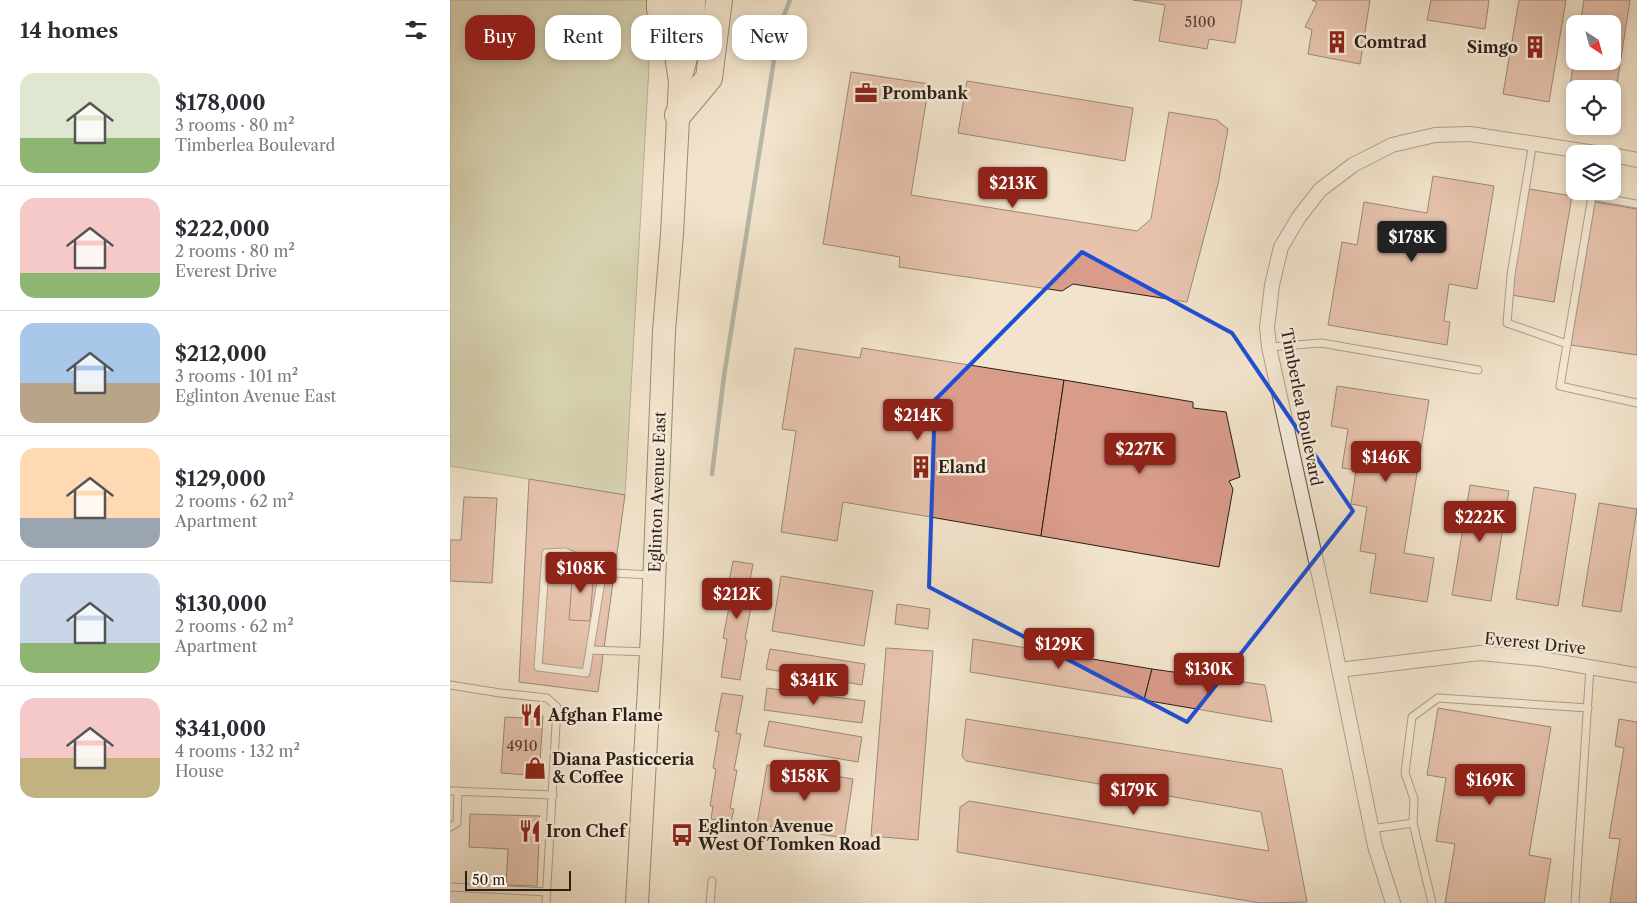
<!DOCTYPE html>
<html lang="en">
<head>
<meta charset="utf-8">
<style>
	body { margin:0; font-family:"Libre Caslon Text",serif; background:#f2f2f3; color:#2b2b33; height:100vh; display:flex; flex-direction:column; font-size:19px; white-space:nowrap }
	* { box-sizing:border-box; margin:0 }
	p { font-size:16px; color:#7c7c81 }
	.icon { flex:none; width:28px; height:28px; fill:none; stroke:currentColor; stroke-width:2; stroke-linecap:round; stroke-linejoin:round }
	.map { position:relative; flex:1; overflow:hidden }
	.side { display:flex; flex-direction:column; background:#fff; width:450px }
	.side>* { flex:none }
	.guide { position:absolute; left:15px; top:15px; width:475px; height:45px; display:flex; gap:10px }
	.needle { width:32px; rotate:144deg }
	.buttons { position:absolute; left:1116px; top:15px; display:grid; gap:10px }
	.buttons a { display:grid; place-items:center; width:55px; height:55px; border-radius:10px; background:#fff; box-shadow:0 2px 8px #0003; font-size:25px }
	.scale { position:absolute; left:15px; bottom:12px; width:106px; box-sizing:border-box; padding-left:5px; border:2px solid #2a1f15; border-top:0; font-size:14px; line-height:18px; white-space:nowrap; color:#2a1f15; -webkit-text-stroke:4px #f7edde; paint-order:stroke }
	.price { position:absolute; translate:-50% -42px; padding:0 11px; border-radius:5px; background:#8f2418; color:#fff; font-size:16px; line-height:32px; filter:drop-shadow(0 1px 2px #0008) }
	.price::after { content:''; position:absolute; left:50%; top:30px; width:15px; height:11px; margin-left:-8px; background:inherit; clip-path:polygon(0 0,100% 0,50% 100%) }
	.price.on { background:#222; color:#fff }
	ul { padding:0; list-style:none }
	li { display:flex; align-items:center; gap:15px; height:125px; padding:0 20px }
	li+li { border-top:1px solid #e1e1e2 }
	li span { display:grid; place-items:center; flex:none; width:140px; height:100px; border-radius:15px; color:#555 }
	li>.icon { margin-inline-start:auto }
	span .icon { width:60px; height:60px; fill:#fffc; stroke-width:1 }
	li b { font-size:21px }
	h2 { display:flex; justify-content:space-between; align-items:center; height:60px; padding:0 20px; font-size:21px }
	.chip { padding:0 18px; border-radius:15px; background:#fff; box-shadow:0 2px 8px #0003; font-size:18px; line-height:45px }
	.chip.on { background:#8f2418; color:#fff }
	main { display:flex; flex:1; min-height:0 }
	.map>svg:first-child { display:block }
	.green { fill:#bbc497; stroke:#727256 }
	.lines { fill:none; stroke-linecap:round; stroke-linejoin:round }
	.stream { stroke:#6e7e77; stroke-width:4.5 }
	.building { fill:#d99b8a; stroke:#2a1f15 }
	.service-casing { stroke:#5c5043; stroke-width:9 }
	.minor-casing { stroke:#5c5043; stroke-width:16 }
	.primary-casing { stroke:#2a1f15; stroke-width:24 }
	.motorway-casing { stroke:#2a1f15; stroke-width:28 }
	.service { stroke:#f7edde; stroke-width:7 }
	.minor { stroke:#f7edde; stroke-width:14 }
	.primary { stroke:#f2e4cc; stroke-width:22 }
	.motorway { stroke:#f2e4cc; stroke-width:26 }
	.marked { fill:none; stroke:#1d4ed8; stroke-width:4; stroke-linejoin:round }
	.labels { text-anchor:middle; stroke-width:5; stroke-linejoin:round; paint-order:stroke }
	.number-label { font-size:14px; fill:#563e32 }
	.poi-label { font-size:16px; font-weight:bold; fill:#2a1f15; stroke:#f7edde; text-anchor:start }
	.street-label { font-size:16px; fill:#2a1f15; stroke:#f7edde }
</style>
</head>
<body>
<main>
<section class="side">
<h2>14 homes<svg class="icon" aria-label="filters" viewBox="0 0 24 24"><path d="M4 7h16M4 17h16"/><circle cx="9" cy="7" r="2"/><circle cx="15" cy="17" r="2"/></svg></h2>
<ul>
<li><span style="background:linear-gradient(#dfe7d0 65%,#8fb573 0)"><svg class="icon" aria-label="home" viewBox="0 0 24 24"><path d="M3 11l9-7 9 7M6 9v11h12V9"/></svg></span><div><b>$178,000</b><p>3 rooms · 80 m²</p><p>Timberlea Boulevard</p></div></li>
<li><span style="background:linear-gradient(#f6c9c9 75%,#8fb573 0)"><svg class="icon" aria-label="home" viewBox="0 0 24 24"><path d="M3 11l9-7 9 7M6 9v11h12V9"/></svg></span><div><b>$222,000</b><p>2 rooms · 80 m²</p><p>Everest Drive</p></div></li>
<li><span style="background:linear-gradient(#a9c7e8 60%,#b9a48a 0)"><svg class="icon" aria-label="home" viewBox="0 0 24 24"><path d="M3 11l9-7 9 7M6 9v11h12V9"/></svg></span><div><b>$212,000</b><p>3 rooms · 101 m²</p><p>Eglinton Avenue East</p></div></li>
<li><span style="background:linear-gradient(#ffd9b3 70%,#9aa5b1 0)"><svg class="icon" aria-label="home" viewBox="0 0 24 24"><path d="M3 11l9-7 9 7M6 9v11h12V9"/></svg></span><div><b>$129,000</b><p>2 rooms · 62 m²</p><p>Apartment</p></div></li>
<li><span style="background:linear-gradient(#c9d6e8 70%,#8fb573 0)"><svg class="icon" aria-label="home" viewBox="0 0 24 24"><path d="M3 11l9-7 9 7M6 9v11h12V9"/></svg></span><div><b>$130,000</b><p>2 rooms · 62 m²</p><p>Apartment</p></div></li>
<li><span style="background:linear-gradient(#f6c9c9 60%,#c2b280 0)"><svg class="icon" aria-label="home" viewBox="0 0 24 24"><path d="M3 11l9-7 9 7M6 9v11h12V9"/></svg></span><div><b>$341,000</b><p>4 rooms · 132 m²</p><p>House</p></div></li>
</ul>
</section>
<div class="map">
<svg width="1187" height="903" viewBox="0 0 1187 903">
	<rect width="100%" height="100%" fill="#f2e4cc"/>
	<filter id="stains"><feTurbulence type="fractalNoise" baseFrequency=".004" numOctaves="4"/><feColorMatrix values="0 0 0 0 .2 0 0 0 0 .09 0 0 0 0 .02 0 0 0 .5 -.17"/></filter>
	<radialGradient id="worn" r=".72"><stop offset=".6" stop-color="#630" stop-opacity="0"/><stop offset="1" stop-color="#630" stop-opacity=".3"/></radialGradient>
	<!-- green -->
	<path class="green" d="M 0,0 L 199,0 L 199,67 L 175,495 L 0,466 Z"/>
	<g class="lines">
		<!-- stream -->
		<path class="stream" d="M 262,474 L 274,376 L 329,28 L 340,0"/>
	</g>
	<!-- building -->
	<g class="building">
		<path d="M 683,0 L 792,0 L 785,43 L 759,39 L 757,49 L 709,41 L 715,5 Z"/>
		<path d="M 862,0 L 920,0 L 910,64 L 858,54 L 862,30 L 855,27 L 867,3 Z"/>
		<path d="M 981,0 L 1039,0 L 1035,29 L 977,20 Z"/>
		<path d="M 1069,0 L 1116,0 L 1099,102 L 1053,94 Z"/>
		<path d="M 1134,0 L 1180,0 L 1163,110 L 1162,89 L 1125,89 L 1125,104 L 1117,103 L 1125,55 L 1125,61 L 1162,61 L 1162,24 L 1130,24 Z"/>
		<path d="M 401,72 L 479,84 L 461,195 L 687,231 L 701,219 L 719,112 L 767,120 L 778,129 L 768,184 L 737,302 L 623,284 L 612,291 L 449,267 L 450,257 L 373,244 Z"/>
		<path d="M 517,81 L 683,108 L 675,161 L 508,133 Z"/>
		<path d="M 983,176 L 1044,186 L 1027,289 L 999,284 L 994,321 L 1000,322 L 997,345 L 878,325 L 892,242 L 907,245 L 914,202 L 977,213 Z"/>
		<path d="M 1079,189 L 1122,196 L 1104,302 L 1061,295 Z"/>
		<path d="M 1145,202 L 1187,209 L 1187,355 L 1121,345 Z"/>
		<path d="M 345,348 L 410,358 L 412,348 L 614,380 L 591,536 L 393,502 L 387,541 L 331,532 L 346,431 L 332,429 Z"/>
		<path d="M 614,380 L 743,402 L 743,408 L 776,412 L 790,477 L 779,481 L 783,489 L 769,567 L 591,536 Z"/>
		<path d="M 887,386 L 979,400 L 954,553 L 984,558 L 977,602 L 920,593 L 926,554 L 910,551 L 917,507 L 901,504 L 906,470 L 892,468 L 898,429 L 881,426 Z"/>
		<path d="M 79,479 L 175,495 L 148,692 L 69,682 Z"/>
		<path d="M 1020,485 L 1059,491 L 1041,601 L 1002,595 Z"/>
		<path d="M 1084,487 L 1126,494 L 1108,606 L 1066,599 Z"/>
		<path d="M 14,497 L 47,498 L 42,583 L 0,581 L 0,540 L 11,540 Z"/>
		<path d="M 1149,503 L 1187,509 L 1171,612 L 1132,606 Z"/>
		<path d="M 283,561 L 303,564 L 296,601 L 302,602 L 295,639 L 297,640 L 290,680 L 271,677 L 277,639 L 273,638 L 280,602 L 275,601 Z"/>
		<path d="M 123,566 L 144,568 L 140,621 L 119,620 Z"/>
		<path d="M 331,576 L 423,591 L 414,646 L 322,631 Z"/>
		<path d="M 447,604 L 480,609 L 478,629 L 445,624 Z"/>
		<path d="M 523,639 L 702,669 L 694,700 L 520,672 Z"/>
		<path d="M 436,648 L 483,651 L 468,840 L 421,836 Z"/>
		<path d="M 320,649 L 415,664 L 412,685 L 316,669 Z"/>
		<path d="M 702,669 L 815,685 L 822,722 L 694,700 Z"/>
		<path d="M 317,688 L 415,701 L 412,723 L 314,710 Z"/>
		<path d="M 272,693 L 293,696 L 286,733 L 291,734 L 284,770 L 287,770 L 280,808 L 284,809 L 281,822 L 261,819 L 263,806 L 260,806 L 266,769 L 263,768 L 269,732 L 265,731 Z"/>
		<path d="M 988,708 L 1101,727 L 1079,855 L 1101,859 L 1094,903 L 995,903 L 1005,844 L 986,841 L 996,778 L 977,775 Z"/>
		<path d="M 73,710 L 88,711 L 93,716 L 89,776 L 51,773 L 55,717 L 73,718 Z"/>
		<path d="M 516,719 L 832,769 L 857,902 L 810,903 L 507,852 L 510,807 L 519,801 L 819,851 L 811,812 L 516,761 L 512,756 Z"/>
		<path d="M 1169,719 L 1187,722 L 1187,903 L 1160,903 L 1170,839 L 1159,838 L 1174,748 L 1165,746 Z"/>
		<path d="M 319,721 L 412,737 L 408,762 L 314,746 Z"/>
		<path d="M 317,765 L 403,779 L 394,838 L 307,824 Z"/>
		<path d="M 20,814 L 90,816 L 87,886 L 56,885 L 58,849 L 19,847 Z"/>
	</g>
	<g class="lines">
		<defs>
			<g id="service">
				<path d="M 1083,142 L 1061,275 L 1057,323 L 1117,344"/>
				<path d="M 1143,191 L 1142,196 L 1187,204"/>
				<path d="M 1142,196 L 1110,386 L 1187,403"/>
				<path d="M 819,347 L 871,343 L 1028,370"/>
				<path d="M 153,569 L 136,673 L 88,667 L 96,553 L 115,552 L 164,573 L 201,575"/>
				<path d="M 140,650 L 199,652"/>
				<path d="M 0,685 L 50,693 L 97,698 L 107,707 L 96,903"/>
				<path d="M 0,791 L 103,795"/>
				<path d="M 963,823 L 964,799 L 955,773 L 962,717 L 988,698 L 1138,708"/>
				<path d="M 0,827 L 7,823 L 8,791"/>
				<path d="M 921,829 L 963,823 L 982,903"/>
				<path d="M 0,887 L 97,892"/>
				<path d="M 260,903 L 262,881"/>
				<path d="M 1125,903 L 1140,667"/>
			</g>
			<g id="minor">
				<path d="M 1162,155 L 1187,160"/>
				<path d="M 889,670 L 1030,653 L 1092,659 L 1187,675"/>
				<path d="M 943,903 L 925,846 L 879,620 L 819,347 L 817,327 L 819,311 L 822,285 L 831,247 L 849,217 L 870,190 L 903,165 L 942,145 L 985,135 L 1020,134 L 1152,154"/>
			</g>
			<g id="primary">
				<path d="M 232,73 L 243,32 L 244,0"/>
				<path d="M 187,903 L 202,634 L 214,331 L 222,234 L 230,81 L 222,31 L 224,0"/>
			</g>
			<g id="motorway">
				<path d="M 210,0 L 210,9 L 222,31"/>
				<path d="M 228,115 L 259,78 L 269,0"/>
			</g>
		</defs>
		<!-- service casing -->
		<use href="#service" class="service-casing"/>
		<!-- minor casing -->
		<use href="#minor" class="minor-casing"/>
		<!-- primary casing -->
		<use href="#primary" class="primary-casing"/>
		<!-- motorway casing -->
		<use href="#motorway" class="motorway-casing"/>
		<!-- service -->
		<use href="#service" class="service"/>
		<!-- minor -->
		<use href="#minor" class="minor"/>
		<!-- primary -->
		<use href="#primary" class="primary"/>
		<!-- motorway -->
		<use href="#motorway" class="motorway"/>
	</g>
	<!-- marked area -->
	<path d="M0 0H1187V903H0ZM 632,252 L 782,333 L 903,511 L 737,722 L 479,587 L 485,400 Z" fill="#f2e4cc" fill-opacity=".55" fill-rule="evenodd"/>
	<path class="marked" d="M 632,252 L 782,333 L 903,511 L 737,722 L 479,587 L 485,400 Z"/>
	<!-- icons -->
	<defs>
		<symbol id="building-bare" viewBox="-9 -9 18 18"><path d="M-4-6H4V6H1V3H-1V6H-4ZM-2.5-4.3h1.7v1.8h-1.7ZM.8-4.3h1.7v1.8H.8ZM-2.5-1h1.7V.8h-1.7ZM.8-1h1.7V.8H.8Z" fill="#8f2418" stroke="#f7edde" stroke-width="2.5" paint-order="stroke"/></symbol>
		<symbol id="office-bare" viewBox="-9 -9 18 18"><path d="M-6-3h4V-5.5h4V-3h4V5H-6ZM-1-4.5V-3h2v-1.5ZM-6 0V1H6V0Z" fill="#8f2418" stroke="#f7edde" stroke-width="2.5" paint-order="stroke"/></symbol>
		<symbol id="restaurant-bare" viewBox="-9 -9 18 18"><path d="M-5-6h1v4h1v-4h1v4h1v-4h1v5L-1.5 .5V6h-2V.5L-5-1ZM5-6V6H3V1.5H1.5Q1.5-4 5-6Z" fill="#8f2418" stroke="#f7edde" stroke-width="2.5" paint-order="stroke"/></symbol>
		<symbol id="shop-bare" viewBox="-9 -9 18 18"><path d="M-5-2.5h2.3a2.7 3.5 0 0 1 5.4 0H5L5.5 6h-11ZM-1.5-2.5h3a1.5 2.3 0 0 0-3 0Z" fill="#8f2418" stroke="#f7edde" stroke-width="2.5" paint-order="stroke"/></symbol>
		<symbol id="bus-bare" viewBox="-9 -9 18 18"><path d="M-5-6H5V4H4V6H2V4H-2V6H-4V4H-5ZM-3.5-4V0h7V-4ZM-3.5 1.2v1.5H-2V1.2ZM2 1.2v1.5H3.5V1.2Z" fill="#8f2418" stroke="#f7edde" stroke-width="2.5" paint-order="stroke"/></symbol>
	</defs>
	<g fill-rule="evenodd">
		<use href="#building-bare" x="871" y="26" width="32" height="32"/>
		<use href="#building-bare" x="1069" y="31" width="32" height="32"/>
		<use href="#office-bare" x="400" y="77" width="32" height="32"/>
		<use href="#building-bare" x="455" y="451" width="32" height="32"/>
		<use href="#restaurant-bare" x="65" y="699" width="32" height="32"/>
		<use href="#shop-bare" x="69" y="752" width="32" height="32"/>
		<use href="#restaurant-bare" x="64" y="815" width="32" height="32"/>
		<use href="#bus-bare" x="216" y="819" width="32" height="32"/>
	</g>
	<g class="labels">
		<!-- number labels -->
		<g class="number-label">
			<text x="750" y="27">5100</text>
			<text x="72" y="751">4910</text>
		</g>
		<!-- poi labels -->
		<g class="poi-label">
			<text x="904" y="48">Comtrad</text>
			<text x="1068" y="53" text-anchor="end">Simgo</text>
			<text x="432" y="99">Prombank</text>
			<text x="488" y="473">Eland</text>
			<text x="98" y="721">Afghan Flame</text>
			<text x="102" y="765">Diana Pasticceria<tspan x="102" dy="18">&amp; Coffee</tspan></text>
			<text x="248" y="832">Eglinton Avenue<tspan x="248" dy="18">West Of Tomken Road</tspan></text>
			<text x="96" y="837">Iron Chef</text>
		</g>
		<!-- street labels -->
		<g class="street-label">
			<text transform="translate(852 407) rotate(79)" y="6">Timberlea Boulevard</text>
			<text transform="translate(207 492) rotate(-88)" y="6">Eglinton Avenue East</text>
			<text transform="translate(1085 643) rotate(6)" y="6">Everest Drive</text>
		</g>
	</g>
	<rect width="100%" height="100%" filter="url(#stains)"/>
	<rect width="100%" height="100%" fill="url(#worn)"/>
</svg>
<div class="buttons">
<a><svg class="needle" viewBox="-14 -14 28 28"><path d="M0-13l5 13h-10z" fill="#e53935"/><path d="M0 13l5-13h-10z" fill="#7c7c81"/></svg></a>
<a><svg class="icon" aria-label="locate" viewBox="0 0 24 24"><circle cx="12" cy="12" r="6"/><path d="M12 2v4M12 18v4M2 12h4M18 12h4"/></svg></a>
<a><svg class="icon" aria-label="layers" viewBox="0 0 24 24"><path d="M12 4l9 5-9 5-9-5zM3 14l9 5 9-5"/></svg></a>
</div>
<div class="scale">50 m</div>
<b class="price" style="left:563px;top:209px">$213K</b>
<b class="price on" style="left:962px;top:263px">$178K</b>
<b class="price" style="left:468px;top:441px">$214K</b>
<b class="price" style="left:690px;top:475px">$227K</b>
<b class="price" style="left:936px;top:483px">$146K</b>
<b class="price" style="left:1030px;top:543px">$222K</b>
<b class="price" style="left:131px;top:594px">$108K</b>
<b class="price" style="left:287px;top:620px">$212K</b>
<b class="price" style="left:609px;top:670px">$129K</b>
<b class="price" style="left:759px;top:695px">$130K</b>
<b class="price" style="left:364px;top:706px">$341K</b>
<b class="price" style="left:355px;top:802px">$158K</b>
<b class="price" style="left:1040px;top:806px">$169K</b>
<b class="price" style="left:684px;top:816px">$179K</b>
<div class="guide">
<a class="chip on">Buy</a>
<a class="chip">Rent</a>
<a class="chip">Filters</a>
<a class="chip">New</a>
</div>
</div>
</main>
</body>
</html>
